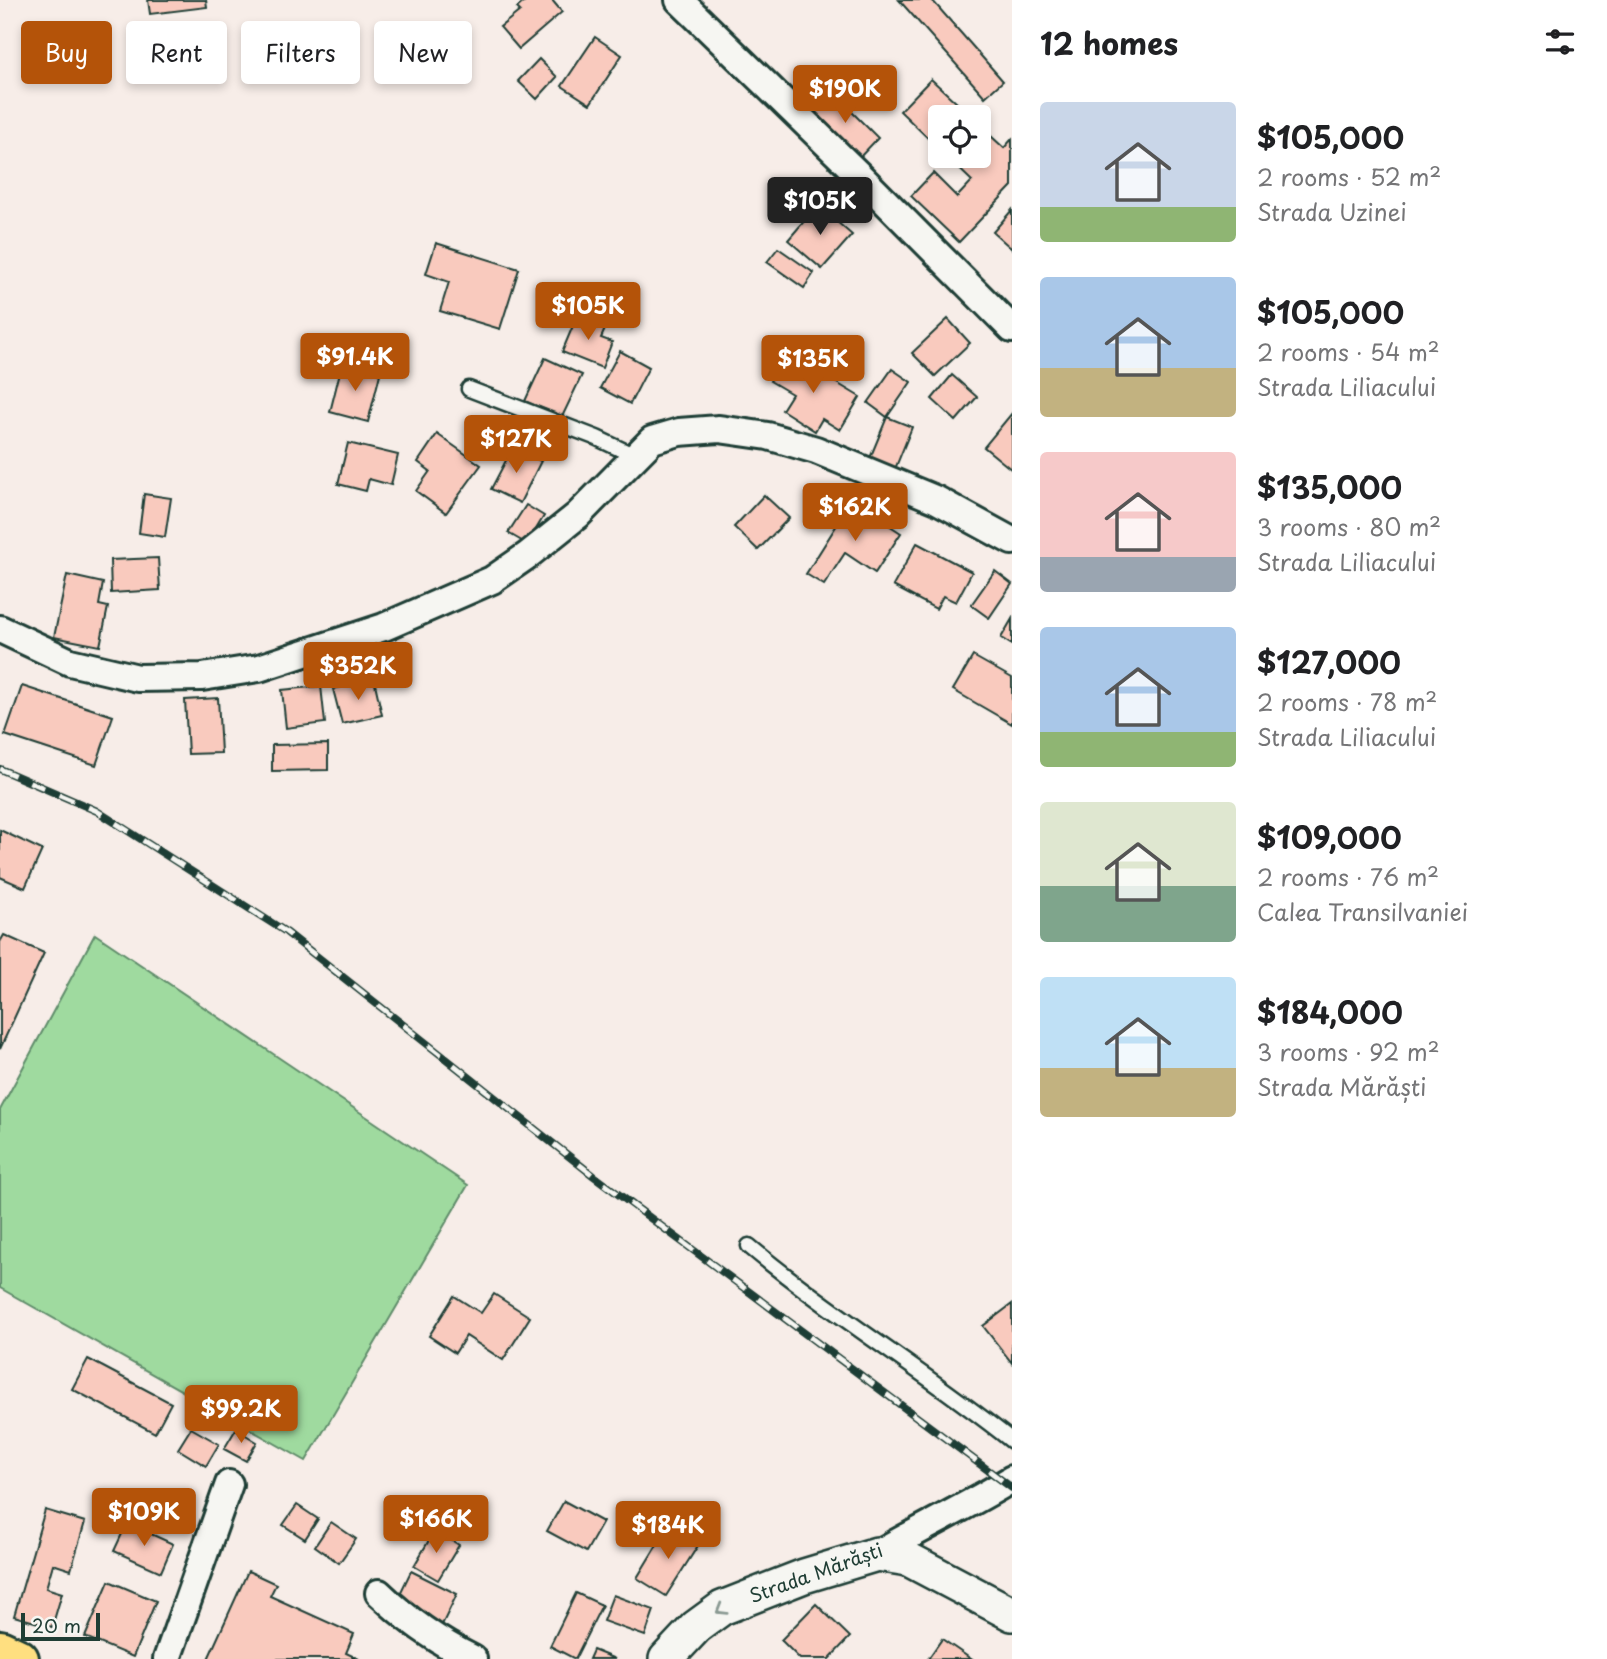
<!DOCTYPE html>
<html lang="en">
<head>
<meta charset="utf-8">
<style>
	body { margin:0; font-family:"Playpen Sans",sans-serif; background:#f6f6f6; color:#202124; height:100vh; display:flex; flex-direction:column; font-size:26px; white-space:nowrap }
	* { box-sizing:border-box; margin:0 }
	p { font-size:23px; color:#757577 }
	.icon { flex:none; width:38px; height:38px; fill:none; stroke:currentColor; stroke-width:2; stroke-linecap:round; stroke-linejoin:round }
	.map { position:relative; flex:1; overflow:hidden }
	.sheet { display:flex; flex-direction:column; background:#fff; width:595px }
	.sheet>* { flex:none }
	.hud { position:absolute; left:21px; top:21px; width:665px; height:63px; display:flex; gap:14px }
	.tools { position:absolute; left:928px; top:105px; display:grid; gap:14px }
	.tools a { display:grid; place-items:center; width:63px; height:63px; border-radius:7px; background:#fff; box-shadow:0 4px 10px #0003; font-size:35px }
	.scale { position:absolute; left:21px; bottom:18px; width:79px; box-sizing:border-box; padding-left:7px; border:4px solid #1f3d34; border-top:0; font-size:19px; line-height:24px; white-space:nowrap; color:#1f3d34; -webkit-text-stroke:5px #f6f6f2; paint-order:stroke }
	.price { position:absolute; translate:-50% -60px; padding:0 16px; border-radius:7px; background:#b45309; color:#fff; font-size:23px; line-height:46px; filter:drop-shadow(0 2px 4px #0008) }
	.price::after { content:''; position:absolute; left:50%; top:42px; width:21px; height:16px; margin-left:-10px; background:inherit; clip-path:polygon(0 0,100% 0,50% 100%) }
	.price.selected { background:#222; color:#fff }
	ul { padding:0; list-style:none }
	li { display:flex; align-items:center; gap:21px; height:175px; padding:0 28px }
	li span { display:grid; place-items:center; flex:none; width:196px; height:140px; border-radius:7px; color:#555 }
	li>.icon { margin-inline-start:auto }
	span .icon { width:84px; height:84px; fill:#fffc; stroke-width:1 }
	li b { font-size:30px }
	h2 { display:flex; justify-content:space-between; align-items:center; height:84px; padding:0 28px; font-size:30px }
	.pill { padding:0 24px; border-radius:7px; background:#fff; box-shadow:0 4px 10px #0003; font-size:24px; line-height:63px }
	.pill.selected { background:#b45309; color:#fff }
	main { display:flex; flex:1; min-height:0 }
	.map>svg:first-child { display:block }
	.green { fill:#9fda9f; stroke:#5f8c6a; stroke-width:2 }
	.building { fill:#f9cabe; stroke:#1f3d34; stroke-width:2 }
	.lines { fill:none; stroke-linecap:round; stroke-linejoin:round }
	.service-casing { stroke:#1f3d34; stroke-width:19 }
	.minor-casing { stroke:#1f3d34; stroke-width:32 }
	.tertiary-casing { stroke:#1f3d34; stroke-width:38 }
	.trunk-casing { stroke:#1f3d34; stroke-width:44 }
	.service { stroke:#f6f6f2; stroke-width:14 }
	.minor { stroke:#f6f6f2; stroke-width:26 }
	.tertiary { stroke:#f6f6f2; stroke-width:33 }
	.trunk { stroke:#ffdf80; stroke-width:38 }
	.rail-casing { stroke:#1f3d34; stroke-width:8 }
	.rail { stroke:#f6f6f2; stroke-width:5; stroke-dasharray:16; stroke-linecap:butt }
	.oneway { stroke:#8a9a93 }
	.labels { text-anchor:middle; stroke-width:5; stroke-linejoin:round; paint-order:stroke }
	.street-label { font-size:19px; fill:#1f3d34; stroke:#f6f6f2 }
</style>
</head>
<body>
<main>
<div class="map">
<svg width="1012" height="1659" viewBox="0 0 1012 1659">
	<rect width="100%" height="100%" fill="#f7ede8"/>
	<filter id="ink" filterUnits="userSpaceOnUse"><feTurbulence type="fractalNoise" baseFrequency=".0143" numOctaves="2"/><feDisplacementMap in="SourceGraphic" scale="14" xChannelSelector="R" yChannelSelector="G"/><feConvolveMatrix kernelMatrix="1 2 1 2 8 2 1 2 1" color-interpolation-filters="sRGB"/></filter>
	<g filter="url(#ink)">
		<!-- green -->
		<path class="green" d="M 95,934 L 468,1185 L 306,1461 L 0,1288 L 0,1110 Z"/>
		<!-- building -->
		<g class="building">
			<path d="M 148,0 L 206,0 L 207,7 L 150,14 Z"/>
			<path d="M 526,0 L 552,0 L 562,12 L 519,49 L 500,27 L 520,11 L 517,8 Z"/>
			<path d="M 899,0 L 932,0 L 1003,81 L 985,97 Z"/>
			<path d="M 595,37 L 622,55 L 590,104 L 562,86 Z"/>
			<path d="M 539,59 L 557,77 L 537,99 L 518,81 Z"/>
			<path d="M 931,79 L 972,117 L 940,117 L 940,150 L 900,111 Z"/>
			<path d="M 832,92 L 878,138 L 858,159 L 811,112 Z"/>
			<path d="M 978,124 L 1004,148 L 1012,139 L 1012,186 L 959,242 L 911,196 L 933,173 L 957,197 L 972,181 L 946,156 L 978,156 Z"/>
			<path d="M 818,205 L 852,235 L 822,269 L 788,240 Z"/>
			<path d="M 1012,210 L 1012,249 L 993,232 Z"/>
			<path d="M 436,243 L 519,269 L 500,329 L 440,311 L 449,282 L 426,274 Z"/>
			<path d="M 778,248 L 814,273 L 804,288 L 767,262 Z"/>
			<path d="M 577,316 L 606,327 L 601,338 L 612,342 L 602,368 L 562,352 Z"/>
			<path d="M 948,319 L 970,343 L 935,376 L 912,353 Z"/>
			<path d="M 620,351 L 649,367 L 630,404 L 600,388 Z"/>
			<path d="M 787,353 L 860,397 L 840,430 L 822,419 L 815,431 L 782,410 L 792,394 L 770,381 Z"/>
			<path d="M 545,358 L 582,375 L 562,417 L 525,401 Z"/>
			<path d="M 342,364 L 380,374 L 368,422 L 330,412 Z"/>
			<path d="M 892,369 L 911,382 L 887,417 L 868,403 Z"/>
			<path d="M 952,375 L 977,397 L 956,421 L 932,399 Z"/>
			<path d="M 1012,413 L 1012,470 L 984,447 Z"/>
			<path d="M 887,417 L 912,427 L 893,474 L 868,463 Z"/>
			<path d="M 437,434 L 481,465 L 446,513 L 416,491 L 430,471 L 418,462 Z"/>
			<path d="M 348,443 L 398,455 L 391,485 L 369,479 L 366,491 L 338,484 Z"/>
			<path d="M 513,447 L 541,461 L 520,503 L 491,489 Z"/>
			<path d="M 144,494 L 171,498 L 165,537 L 139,533 Z"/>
			<path d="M 764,495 L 789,518 L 758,550 L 734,527 Z"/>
			<path d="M 852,501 L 901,533 L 875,573 L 845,553 L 824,585 L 806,574 Z"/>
			<path d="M 526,505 L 544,516 L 527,544 L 508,533 Z"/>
			<path d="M 917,543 L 972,572 L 956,602 L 943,596 L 936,609 L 893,586 Z"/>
			<path d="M 158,558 L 160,590 L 111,593 L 110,560 Z"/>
			<path d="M 995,571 L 1012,584 L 989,618 L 971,605 Z"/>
			<path d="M 67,575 L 103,583 L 99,605 L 108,607 L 100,646 L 54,637 Z"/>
			<path d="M 1012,619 L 1012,645 L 1001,638 Z"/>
			<path d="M 973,656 L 1012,678 L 1012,724 L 953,690 Z"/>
			<path d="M 374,679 L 382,715 L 342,724 L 333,689 Z"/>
			<path d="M 22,686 L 113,716 L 96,765 L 5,735 Z"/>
			<path d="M 321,686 L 325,723 L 286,728 L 282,690 Z"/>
			<path d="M 218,698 L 221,753 L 188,754 L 185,700 Z"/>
			<path d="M 328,744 L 328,770 L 272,771 L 272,745 Z"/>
			<path d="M 0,830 L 42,850 L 25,888 L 0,877 Z"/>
			<path d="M 4,935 L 44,953 L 0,1049 L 0,942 Z"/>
			<path d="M 494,1294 L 530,1317 L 503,1360 L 466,1336 L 455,1353 L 429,1336 L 454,1296 L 481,1313 Z"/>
			<path d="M 1012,1304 L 1012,1363 L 983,1326 Z"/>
			<path d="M 88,1359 L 171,1403 L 155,1433 L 72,1389 Z"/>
			<path d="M 191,1428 L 219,1444 L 206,1466 L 178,1449 Z"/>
			<path d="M 236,1429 L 257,1442 L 246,1461 L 224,1449 Z"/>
			<path d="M 564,1501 L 603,1522 L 586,1552 L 547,1531 Z"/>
			<path d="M 297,1505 L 318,1519 L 305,1539 L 283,1525 Z"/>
			<path d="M 45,1510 L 85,1522 L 71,1570 L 53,1564 L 46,1588 L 62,1593 L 52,1627 L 14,1616 Z"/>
			<path d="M 331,1522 L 356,1539 L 339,1563 L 315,1546 Z"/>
			<path d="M 127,1523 L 173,1544 L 161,1572 L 114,1551 Z"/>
			<path d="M 669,1525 L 699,1544 L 666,1596 L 637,1578 Z"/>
			<path d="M 435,1530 L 459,1545 L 438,1580 L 414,1566 Z"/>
			<path d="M 248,1571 L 276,1584 L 270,1596 L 354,1634 L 346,1653 L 359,1659 L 208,1659 Z"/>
			<path d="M 411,1571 L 457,1594 L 442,1625 L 396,1602 Z"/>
			<path d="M 109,1581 L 156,1601 L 133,1657 L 85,1637 Z"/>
			<path d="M 576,1593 L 602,1605 L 575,1659 L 550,1646 Z"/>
			<path d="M 613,1595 L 654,1610 L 645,1636 L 603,1621 Z"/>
			<path d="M 816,1604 L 850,1637 L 829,1659 L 800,1659 L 781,1640 Z"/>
			<path d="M 942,1639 L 971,1659 L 928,1659 Z"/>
			<path d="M 593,1650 L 615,1659 L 589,1659 Z"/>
		</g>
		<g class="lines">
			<defs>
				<g id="service">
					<path d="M 469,389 L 597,438 L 635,456"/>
					<path d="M 749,1246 C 833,1316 927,1373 1012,1441"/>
				</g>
				<g id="minor">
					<path d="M 679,0 L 860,176 L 1012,329"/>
					<path d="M 0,629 L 70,662 L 138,678 L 202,677 L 259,668 L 384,627 L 492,580 L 528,555 L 578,515 L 652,440 L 679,432 L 719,429 L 768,436 L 816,450 L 937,500 L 1012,541"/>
					<path d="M 877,1554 C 921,1528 968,1506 1012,1479"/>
					<path d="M 379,1593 C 406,1619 439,1642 473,1659"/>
					<path d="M 167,1659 L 229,1484"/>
				</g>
				<path id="tertiary" d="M 666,1659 L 696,1627 L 722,1608 L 804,1576 L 877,1554 L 908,1559 L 1012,1614"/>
				<path id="trunk" d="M 0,1650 L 19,1659"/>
			</defs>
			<!-- service casing -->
			<use href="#service" class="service-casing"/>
			<!-- minor casing -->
			<use href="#minor" class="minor-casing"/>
			<!-- tertiary casing -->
			<use href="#tertiary" class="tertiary-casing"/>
			<!-- trunk casing -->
			<use href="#trunk" class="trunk-casing"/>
			<!-- service -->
			<use href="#service" class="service"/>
			<!-- minor -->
			<use href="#minor" class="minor"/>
			<!-- tertiary -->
			<use href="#tertiary" class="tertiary"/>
			<!-- trunk -->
			<use href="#trunk" class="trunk"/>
			<defs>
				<path id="rail" d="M 0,769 L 97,811 L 286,932 L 594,1176 L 1012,1488"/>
			</defs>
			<!-- rail casing -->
			<use href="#rail" class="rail-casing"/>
			<!-- rail -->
			<use href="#rail" class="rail"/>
		</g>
		<!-- one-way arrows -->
		<defs><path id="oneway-chevron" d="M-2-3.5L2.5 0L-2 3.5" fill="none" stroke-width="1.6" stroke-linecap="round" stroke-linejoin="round" transform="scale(1.75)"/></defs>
		<use class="oneway" href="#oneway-chevron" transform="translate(721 1610) rotate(149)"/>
	</g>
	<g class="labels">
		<!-- street labels -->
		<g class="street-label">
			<text transform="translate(816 1573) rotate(-20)" y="7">Strada Mărăști</text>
		</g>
	</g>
</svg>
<div class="tools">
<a><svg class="icon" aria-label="locate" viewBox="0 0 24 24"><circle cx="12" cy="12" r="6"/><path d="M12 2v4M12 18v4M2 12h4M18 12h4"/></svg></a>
</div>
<div class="scale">20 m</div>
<b class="price" style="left:845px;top:125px">$190K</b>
<b class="price selected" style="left:820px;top:237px">$105K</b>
<b class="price" style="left:588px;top:342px">$105K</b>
<b class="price" style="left:355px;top:393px">$91.4K</b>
<b class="price" style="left:813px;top:395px">$135K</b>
<b class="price" style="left:516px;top:475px">$127K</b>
<b class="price" style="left:855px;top:543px">$162K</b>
<b class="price" style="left:358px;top:702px">$352K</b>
<b class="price" style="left:241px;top:1445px">$99.2K</b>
<b class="price" style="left:144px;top:1548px">$109K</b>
<b class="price" style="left:436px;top:1555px">$166K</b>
<b class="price" style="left:668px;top:1561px">$184K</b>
<div class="hud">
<a class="pill selected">Buy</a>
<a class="pill">Rent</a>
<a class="pill">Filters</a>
<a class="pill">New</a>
</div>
</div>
<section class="sheet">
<h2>12 homes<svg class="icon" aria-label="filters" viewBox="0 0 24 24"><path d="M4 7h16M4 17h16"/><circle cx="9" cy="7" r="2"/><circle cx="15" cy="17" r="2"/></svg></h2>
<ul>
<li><span style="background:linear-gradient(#c9d6e8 75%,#8fb573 0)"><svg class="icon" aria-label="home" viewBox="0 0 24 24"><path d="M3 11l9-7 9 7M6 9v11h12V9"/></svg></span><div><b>$105,000</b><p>2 rooms · 52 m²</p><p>Strada Uzinei</p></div></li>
<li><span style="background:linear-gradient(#a9c7e8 65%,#c2b280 0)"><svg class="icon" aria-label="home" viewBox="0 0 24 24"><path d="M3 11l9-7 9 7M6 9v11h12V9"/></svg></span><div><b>$105,000</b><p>2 rooms · 54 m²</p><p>Strada Liliacului</p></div></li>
<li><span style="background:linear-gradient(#f6c9c9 75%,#9aa5b1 0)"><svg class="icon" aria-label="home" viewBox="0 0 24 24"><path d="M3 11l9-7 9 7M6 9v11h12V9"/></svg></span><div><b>$135,000</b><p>3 rooms · 80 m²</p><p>Strada Liliacului</p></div></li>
<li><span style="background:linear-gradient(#a9c7e8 75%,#8fb573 0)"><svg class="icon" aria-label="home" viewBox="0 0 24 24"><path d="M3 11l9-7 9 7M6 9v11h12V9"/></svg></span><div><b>$127,000</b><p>2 rooms · 78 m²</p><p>Strada Liliacului</p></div></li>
<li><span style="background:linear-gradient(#dfe7d0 60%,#7fa58c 0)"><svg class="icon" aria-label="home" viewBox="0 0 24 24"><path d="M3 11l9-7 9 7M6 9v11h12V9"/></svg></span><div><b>$109,000</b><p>2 rooms · 76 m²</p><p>Calea Transilvaniei</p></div></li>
<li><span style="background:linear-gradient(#bfe0f5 65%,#c2b280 0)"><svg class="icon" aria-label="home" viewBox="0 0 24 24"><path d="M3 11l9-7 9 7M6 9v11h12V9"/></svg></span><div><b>$184,000</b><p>3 rooms · 92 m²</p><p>Strada Mărăști</p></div></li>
</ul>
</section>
</main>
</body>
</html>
